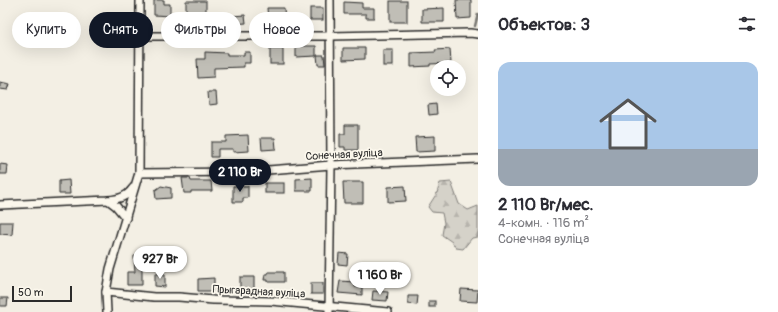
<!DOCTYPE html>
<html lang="ru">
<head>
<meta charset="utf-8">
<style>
	body { margin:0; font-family:Pangolin,sans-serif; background:#f7f7f7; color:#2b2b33; height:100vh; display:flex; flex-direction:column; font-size:15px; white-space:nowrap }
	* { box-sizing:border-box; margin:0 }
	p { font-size:13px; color:#7c7c81 }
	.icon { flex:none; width:22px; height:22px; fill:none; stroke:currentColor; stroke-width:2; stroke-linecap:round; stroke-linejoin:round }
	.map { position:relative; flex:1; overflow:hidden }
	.drawer { display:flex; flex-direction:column; background:#fff; width:300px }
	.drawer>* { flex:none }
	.top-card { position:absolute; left:12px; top:12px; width:380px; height:36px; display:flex; gap:8px }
	.controls { position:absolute; left:430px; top:60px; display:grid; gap:8px }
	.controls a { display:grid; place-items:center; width:36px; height:36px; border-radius:50%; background:#fff; box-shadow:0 4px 16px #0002; font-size:20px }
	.scale { position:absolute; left:12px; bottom:10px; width:60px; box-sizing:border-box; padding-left:4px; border:2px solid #2b2b2b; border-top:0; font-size:11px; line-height:14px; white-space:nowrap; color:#2b2b2b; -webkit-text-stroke:3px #fbf7ec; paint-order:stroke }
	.price { position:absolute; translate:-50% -34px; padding:0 9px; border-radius:14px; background:#fff; color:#222; font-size:13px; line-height:26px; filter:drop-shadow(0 1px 2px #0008) }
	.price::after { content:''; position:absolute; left:50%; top:24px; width:12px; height:9px; margin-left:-6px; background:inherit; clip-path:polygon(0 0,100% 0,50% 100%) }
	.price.active { background:#111827; color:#fff }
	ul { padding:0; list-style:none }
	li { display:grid; align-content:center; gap:8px; height:212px; padding:0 20px }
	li+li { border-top:1px solid #e1e1e2 }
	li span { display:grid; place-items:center; height:124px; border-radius:12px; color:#555 }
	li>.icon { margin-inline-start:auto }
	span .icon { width:72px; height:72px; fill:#fffc; stroke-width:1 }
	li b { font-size:17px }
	h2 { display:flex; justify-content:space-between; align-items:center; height:48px; padding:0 20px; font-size:17px }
	.chip { padding:0 14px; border-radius:18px; background:#fff; box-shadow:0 4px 16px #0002; font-size:14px; line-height:36px }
	.chip.active { background:#111827; color:#fff }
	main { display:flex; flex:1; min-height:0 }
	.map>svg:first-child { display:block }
	.forest { fill:url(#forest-firs); stroke:#807e7a }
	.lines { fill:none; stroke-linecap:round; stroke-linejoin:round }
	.stream { stroke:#787772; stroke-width:2.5 }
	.building { fill:#c0beb6; stroke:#2b2b2b }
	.street-casing { stroke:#2b2b2b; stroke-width:10 }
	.street { stroke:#fbf7ec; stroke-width:7 }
	.labels { text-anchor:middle; stroke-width:3.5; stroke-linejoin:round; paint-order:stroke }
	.street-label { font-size:11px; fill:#2b2b2b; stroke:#fbf7ec }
</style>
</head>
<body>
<main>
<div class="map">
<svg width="478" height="312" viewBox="0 0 478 312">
	<defs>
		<pattern id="forest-firs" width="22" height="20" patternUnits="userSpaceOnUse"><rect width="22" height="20" fill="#d5d2c9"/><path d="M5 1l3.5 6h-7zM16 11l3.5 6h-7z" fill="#b7b4ad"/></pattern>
	</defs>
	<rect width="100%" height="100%" fill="#f3efe4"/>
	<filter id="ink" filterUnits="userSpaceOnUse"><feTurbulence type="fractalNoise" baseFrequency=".025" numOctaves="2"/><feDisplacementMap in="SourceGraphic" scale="8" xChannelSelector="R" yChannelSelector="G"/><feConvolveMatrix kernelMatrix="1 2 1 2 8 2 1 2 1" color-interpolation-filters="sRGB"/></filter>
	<g filter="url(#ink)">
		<!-- forest -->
		<path class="forest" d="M 451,182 L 459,204 L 468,210 L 478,206 L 478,237 L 472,238 L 463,249 L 456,248 L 452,242 L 442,235 L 444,223 L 442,213 L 432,212 L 428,207 L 437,193 L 440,183 Z"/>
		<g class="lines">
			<!-- stream -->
			<path class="stream" d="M 475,26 L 478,14"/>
		</g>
		<!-- building -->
		<g class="building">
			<path d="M 154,0 L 164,0 L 164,4 L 170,4 L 170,16 L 154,15 Z"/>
			<path d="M 456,0 L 471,0 L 471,18 L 457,19 Z"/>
			<path d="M 186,1 L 206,1 L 206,16 L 186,17 Z"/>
			<rect x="390" y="1" width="17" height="21"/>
			<path d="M 344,2 L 362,3 L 362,8 L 374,8 L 374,18 L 366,18 L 366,14 L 344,14 Z"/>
			<path d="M 267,8 L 284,8 L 285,20 L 268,20 Z"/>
			<rect x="310" y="8" width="13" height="12"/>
			<path d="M 444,8 L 444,22 L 422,22 L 422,9 Z"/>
			<path d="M 245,15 L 246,23 L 233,24 L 232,16 Z"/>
			<path d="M 296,46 L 316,46 L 316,56 L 296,57 Z"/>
			<path d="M 343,48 L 365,48 L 365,59 L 343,60 Z"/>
			<rect x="270" y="49" width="13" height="15"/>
			<path d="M 450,49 L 451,63 L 430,64 L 430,66 L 411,67 L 411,53 L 436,52 L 435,50 Z"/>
			<rect x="383" y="50" width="10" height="16"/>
			<path d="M 205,52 L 227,53 L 227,55 L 244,55 L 244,52 L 250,52 L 250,63 L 244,63 L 244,67 L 214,68 L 214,77 L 198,78 L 197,59 L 205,59 Z"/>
			<path d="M 317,55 L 324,55 L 325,65 L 318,65 Z"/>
			<path d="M 0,82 L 10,84 L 8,90 L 0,89 Z"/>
			<path d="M 208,92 L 216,92 L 217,104 L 209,105 Z"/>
			<path d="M 436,104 L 437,114 L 429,115 L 428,105 Z"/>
			<path d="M 345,125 L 358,125 L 358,150 L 345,150 L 345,147 L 340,147 L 340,134 L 345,134 Z"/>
			<path d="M 248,135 L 249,151 L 233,152 L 233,149 L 218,149 L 218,157 L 211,157 L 211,142 L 226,142 L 226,136 Z"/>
			<path d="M 435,136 L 435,151 L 416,152 L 415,137 Z"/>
			<path d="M 261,138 L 275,138 L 276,149 L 262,150 Z"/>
			<path d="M 0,164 L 8,165 L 7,174 L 0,174 Z"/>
			<path d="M 182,178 L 190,178 L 191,181 L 211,181 L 212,191 L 191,191 L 191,193 L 184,193 Z"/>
			<path d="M 312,178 L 312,191 L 296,191 L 296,179 Z"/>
			<path d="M 69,180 L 70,194 L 59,194 L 59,181 Z"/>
			<path d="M 343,182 L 363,182 L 363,203 L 344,203 Z"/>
			<rect x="265" y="183" width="19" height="10"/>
			<path d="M 161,186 L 171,188 L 171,198 L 156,199 L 155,190 L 157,189 Z"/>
			<path d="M 233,186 L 248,186 L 248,198 L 243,198 L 243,202 L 233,202 Z"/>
			<path d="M 405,186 L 406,201 L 388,202 L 388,187 Z"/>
			<path d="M 0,222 L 13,222 L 12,235 L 0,234 Z"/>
			<path d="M 339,253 L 348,254 L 347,265 L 338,264 Z"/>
			<path d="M 144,255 L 144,258 L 154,258 L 154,267 L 142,268 L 142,285 L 127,285 L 127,272 L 135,272 L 134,256 Z"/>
			<path d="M 268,272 L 284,272 L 284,282 L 268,282 L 268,280 L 264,280 L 265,274 L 268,274 Z"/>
			<path d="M 155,274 L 165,274 L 165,287 L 155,286 Z"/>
			<path d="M 240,277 L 254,277 L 254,289 L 240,290 Z"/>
			<path d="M 214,278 L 214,291 L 198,291 L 198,279 Z"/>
			<path d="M 340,281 L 355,282 L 355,287 L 362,287 L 362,295 L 338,293 Z"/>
			<rect x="311" y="283" width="12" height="11"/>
			<path d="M 461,289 L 478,290 L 477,302 L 460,301 Z"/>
			<path d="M 373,291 L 388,292 L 387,301 L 372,300 Z"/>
			<path d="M 408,296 L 418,296 L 417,305 L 408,304 Z"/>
			<path d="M 0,298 L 8,298 L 7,306 L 0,306 Z"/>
			<rect x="429" y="301" width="6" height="6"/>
		</g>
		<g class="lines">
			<defs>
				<g id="street">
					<path d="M 140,36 L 331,36 L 470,33 L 478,34"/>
					<path d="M 139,173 L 242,172 L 331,165 L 478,159"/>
					<path d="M 108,200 L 116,206 L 126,218"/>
					<path d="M 0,205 L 108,200 C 119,199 127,197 133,188"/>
					<path d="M 106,292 L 154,297 L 179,297 L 213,300 L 271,301 L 388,312"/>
					<path d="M 107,312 L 106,292 L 110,269 L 139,173 L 140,0"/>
					<path d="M 329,312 L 331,165 L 330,0"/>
				</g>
			</defs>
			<!-- street casing -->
			<use href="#street" class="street-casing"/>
			<!-- street -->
			<use href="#street" class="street"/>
		</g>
	</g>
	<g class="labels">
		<!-- street labels -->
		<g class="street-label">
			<text transform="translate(344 154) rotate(-3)" y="4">Сонечная вуліца</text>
			<text transform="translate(259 291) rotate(3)" y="4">Прыгарадная вуліца</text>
		</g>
	</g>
</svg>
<div class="controls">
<a><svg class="icon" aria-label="locate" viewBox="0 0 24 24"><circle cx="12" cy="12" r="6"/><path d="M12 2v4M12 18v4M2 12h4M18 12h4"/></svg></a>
</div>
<div class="scale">50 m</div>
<b class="price active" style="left:240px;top:193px">2 110 Br</b>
<b class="price" style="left:160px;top:280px">927 Br</b>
<b class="price" style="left:380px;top:296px">1 160 Br</b>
<div class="top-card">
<a class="chip">Купить</a>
<a class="chip active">Снять</a>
<a class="chip">Фильтры</a>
<a class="chip">Новое</a>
</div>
</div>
<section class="drawer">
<h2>Объектов: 3<svg class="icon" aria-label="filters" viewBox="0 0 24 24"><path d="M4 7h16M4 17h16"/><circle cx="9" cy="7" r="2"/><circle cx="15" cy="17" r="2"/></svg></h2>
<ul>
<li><span style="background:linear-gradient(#a9c7e8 70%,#9aa5b1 0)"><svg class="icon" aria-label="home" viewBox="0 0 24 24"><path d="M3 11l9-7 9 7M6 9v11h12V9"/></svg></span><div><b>2 110 Br/мес.</b><p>4-комн. · 116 m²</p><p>Сонечная вуліца</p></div></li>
</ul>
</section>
</main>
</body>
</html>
